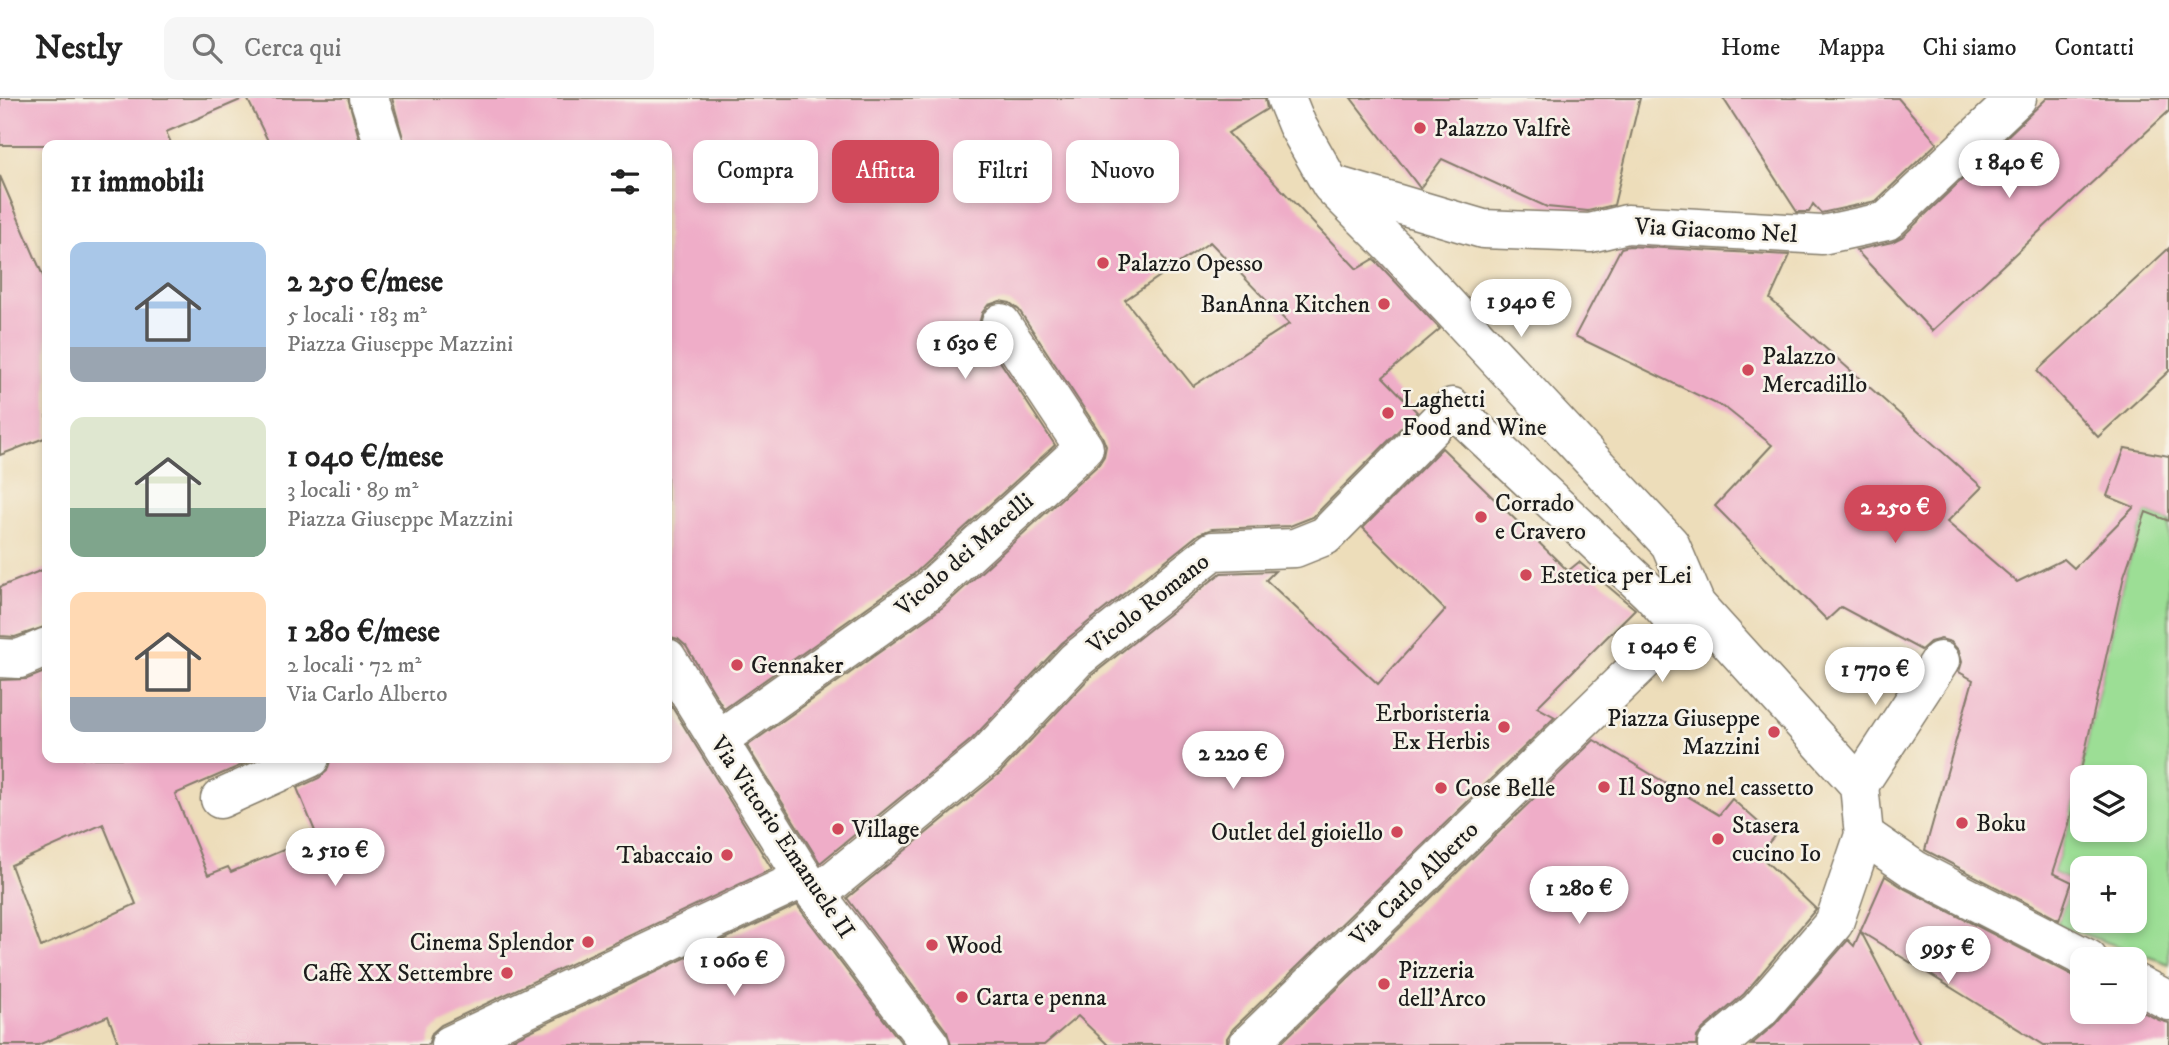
<!DOCTYPE html>
<html lang="it">
<head>
<meta charset="utf-8">
<style>
	body { margin:0; font-family:"IM FELL DW Pica",serif; background:#f6f6f6; color:#222; height:100vh; display:flex; flex-direction:column; font-size:26px; white-space:nowrap }
	* { box-sizing:border-box; margin:0 }
	p { font-size:23px; color:#767676 }
	.icon { flex:none; width:38px; height:38px; fill:none; stroke:currentColor; stroke-width:2; stroke-linecap:round; stroke-linejoin:round }
	.map { position:relative; flex:1; overflow:hidden }
	.side { position:absolute; left:42px; top:42px; width:630px; height:623px; display:flex; flex-direction:column; background:#fff; border-radius:14px; box-shadow:0 4px 10px #0003 }
	.side>* { flex:none }
	.top-card { position:absolute; left:693px; top:42px; width:665px; height:63px; display:flex; gap:14px }
	.tools { position:absolute; left:2070px; top:667px; display:grid; gap:14px }
	.tools a { display:grid; place-items:center; width:77px; height:77px; border-radius:14px; background:#fff; box-shadow:0 4px 10px #0003; font-size:35px }
	.price { position:absolute; translate:-50% -60px; padding:0 16px; border-radius:24px; background:#fff; color:#222; font-size:23px; line-height:46px; filter:drop-shadow(0 2px 4px #0008) }
	.price::after { content:''; position:absolute; left:50%; top:42px; width:21px; height:16px; margin-left:-10px; background:inherit; clip-path:polygon(0 0,100% 0,50% 100%) }
	.price.current { background:#d1495b; color:#fff }
	ul { padding:0; list-style:none }
	li { display:flex; align-items:center; gap:21px; height:175px; padding:0 28px }
	li span { display:grid; place-items:center; flex:none; width:196px; height:140px; border-radius:14px; color:#555 }
	li>.icon { margin-inline-start:auto }
	span .icon { width:84px; height:84px; fill:#fffc; stroke-width:1 }
	li b { font-size:30px }
	h2 { display:flex; justify-content:space-between; align-items:center; height:84px; padding:0 28px; font-size:30px }
	.chip { padding:0 24px; border-radius:14px; background:#fff; box-shadow:0 4px 10px #0003; font-size:24px; line-height:63px }
	.chip.current { background:#d1495b; color:#fff }
	header { display:flex; align-items:center; gap:42px; box-sizing:border-box; height:98px; padding:0 35px; background:#fff; border-bottom:2px solid #e0e0e0 }
	header strong { font-size:33px }
	nav { display:flex; gap:38px; margin-inline-start:auto; font-size:24px }
	.search { width:490px; height:63px; background:#f6f6f6; display:flex; align-items:center; gap:18px; box-sizing:border-box; padding:0 24px; border-radius:14px; color:#767676; font-size:26px }
	.map>svg:first-child { display:block }
	.green { fill:#9cde95; stroke:#5c7d58; stroke-width:2; fill-rule:evenodd }
	.building { fill:#efadc8; fill-rule:evenodd }
	.lines { fill:none; stroke-linecap:round; stroke-linejoin:round }
	.minor-casing { stroke:#847c6b; stroke-width:41 }
	.minor { stroke:#fff; stroke-width:38 }
	.poi-dot { fill:#d1495b; stroke:#f7f3e8; stroke-width:2.5 }
	.labels { text-anchor:middle; stroke-width:5; stroke-linejoin:round; paint-order:stroke }
	.poi-label { font-size:24px; fill:#1c1c1c; stroke:#f7f3e8; text-anchor:start }
	.street-label { font-size:24px; fill:#1c1c1c; stroke:#f7f3e8 }
</style>
</head>
<body>
<header>
<strong>Nestly</strong>
<div class="search"><svg class="icon" aria-label="search" viewBox="0 0 24 24"><circle cx="10" cy="10" r="6"/><path d="M15 15l6 6"/></svg>Cerca qui</div>
<nav><a>Home</a><a>Mappa</a><a>Chi siamo</a><a>Contatti</a></nav>
</header>
<div class="map">
<svg width="2169" height="947" viewBox="0 0 2169 947">
	<rect width="100%" height="100%" fill="#f7f3e8"/>
	<filter id="ink" filterUnits="userSpaceOnUse"><feTurbulence type="fractalNoise" baseFrequency=".0143" numOctaves="2"/><feDisplacementMap in="SourceGraphic" scale="14" xChannelSelector="R" yChannelSelector="G"/><feConvolveMatrix kernelMatrix="1 2 1 2 8 2 1 2 1" color-interpolation-filters="sRGB"/></filter>
	<filter id="wash" filterUnits="userSpaceOnUse"><feTurbulence type="fractalNoise" baseFrequency=".00686" numOctaves="4" result="noise"/><feDisplacementMap in="SourceGraphic" scale="28" xChannelSelector="R" yChannelSelector="G"/><feGaussianBlur stdDeviation="1.57" result="paint"/><feColorMatrix in="noise" values="0 0 0 0 0 0 0 0 0 0 0 0 0 0 0 0 0 1.4 0 .05"/><feComposite in="paint" operator="in"/></filter>
	<g filter="url(#wash)">
		<rect width="100%" height="100%" fill="#edddba"/>
		<!-- green -->
		<path class="green" d="M 2146,414 L 2169,423 L 2169,866 L 2057,827 L 2072,784 L 2053,775 L 2069,726 L 2124,478 ZM 2082,679 L 2135,679 L 2135,732 L 2082,732 ZM 2082,770 L 2135,770 L 2135,822 L 2082,822 Z"/>
		<g id="blocks">
			<!-- building -->
			<g class="building">
				<path d="M 0,0 L 245,0 L 166,34 L 172,47 L 0,47 Z"/>
				<path d="M 247,0 L 348,0 L 361,47 L 270,47 Z"/>
				<path d="M 392,0 L 1265,0 L 1267,11 L 1228,35 L 1357,171 L 1374,161 L 1440,231 L 1383,279 L 1417,314 L 1313,419 L 1290,428 L 1212,431 L 1199,436 L 1062,545 L 972,641 L 820,765 L 747,648 L 943,509 L 1099,366 L 1104,358 L 1106,348 L 1102,338 L 1019,212 L 1010,205 L 1000,203 L 988,207 L 982,215 L 979,226 L 982,236 L 1055,347 L 914,476 L 724,611 L 686,548 L 678,541 L 667,538 L 667,47 L 405,47 ZM 1210,144 L 1289,226 L 1193,288 L 1125,202 Z"/>
				<path d="M 1351,0 L 1640,0 L 1614,107 L 1588,113 L 1547,109 L 1442,61 L 1420,90 Z"/>
				<path d="M 1723,0 L 1898,0 L 1937,45 L 1876,103 L 1821,115 L 1813,106 L 1809,114 L 1797,114 Z"/>
				<path d="M 2047,0 L 2169,0 L 2169,13 L 1932,233 L 1856,152 L 1892,144 L 1902,139 Z"/>
				<path d="M 0,78 L 47,187 L 47,339 L 0,357 Z"/>
				<path d="M 1629,148 L 1790,157 L 1770,201 L 1982,389 L 1947,424 L 2017,484 L 2064,461 L 2074,470 L 2134,409 L 2107,398 L 2125,350 L 2169,358 L 2169,423 L 2146,414 L 2124,478 L 2069,726 L 2053,775 L 2072,784 L 2059,822 L 1925,752 L 1973,582 L 1959,574 L 1962,564 L 1959,553 L 1951,544 L 1941,541 L 1930,544 L 1921,552 L 1841,509 L 1827,522 L 1715,408 L 1772,347 L 1727,311 L 1575,238 L 1621,150 Z"/>
				<path d="M 2169,150 L 2169,273 L 2098,339 L 2037,273 Z"/>
				<path d="M 1442,350 L 1568,473 L 1579,464 L 1635,511 L 1537,609 L 1555,619 L 1233,931 L 1227,940 L 1227,947 L 1108,947 L 1078,918 L 1044,947 L 951,947 L 947,934 L 847,800 L 1001,674 L 1091,578 L 1221,475 L 1275,473 L 1266,482 L 1378,586 L 1445,512 L 1363,430 Z"/>
				<path d="M 47,470 L 47,528 L 15,539 L 0,538 L 0,489 Z"/>
				<path d="M 47,573 L 47,660 L 258,660 L 175,696 L 208,777 L 228,769 L 231,774 L 317,738 L 297,690 L 319,680 L 327,673 L 331,660 L 667,660 L 667,601 L 772,771 L 441,927 L 432,935 L 428,947 L 119,947 L 108,918 L 38,947 L 0,947 L 0,582 L 27,581 ZM 103,726 L 136,806 L 41,849 L 11,767 Z"/>
				<path d="M 1594,642 L 1719,717 L 1732,701 L 1774,738 L 1759,757 L 1816,811 L 1744,896 L 1703,931 L 1697,939 L 1696,947 L 1279,947 Z"/>
				<path d="M 1885,778 L 1905,791 L 2082,882 L 2082,914 L 2135,914 L 2135,910 L 2159,922 L 2169,925 L 2169,947 L 2044,947 L 1861,834 L 1920,947 L 1751,947 L 1775,926 L 1848,842 L 1854,848 Z"/>
				<path d="M 797,807 L 903,947 L 501,947 Z"/>
			</g>
		</g>
	</g>
	<g filter="url(#ink)">
		<use href="#blocks" fill-opacity="0" stroke="#847c6b" stroke-width="2"/>
		<g class="lines">
			<defs>
				<g id="minor">
					<path d="M 369,0 L 384,47"/>
					<path d="M 1286,0 L 1297,27 L 1331,87 L 1397,153 L 1670,446 L 1696,507 L 1859,687 L 1864,737 L 1834,825 L 1759,912 L 1717,947"/>
					<path d="M 1337,88 L 1483,131 L 1590,135 L 1627,126 L 1822,137 L 1887,123 L 2017,0"/>
					<path d="M 0,560 L 19,561 L 47,549"/>
					<path d="M 667,560 L 804,780 L 930,947"/>
					<path d="M 718,642 L 928,493 L 1084,350 L 1001,225"/>
					<path d="M 1859,687 L 1940,563"/>
					<path d="M 220,701 L 310,660"/>
					<path d="M 1864,737 L 1915,772 L 2088,861"/>
					<path d="M 816,797 L 987,657 L 1076,562 L 1213,453 L 1295,450 L 1325,438 L 1452,309 L 1650,495 L 1680,528"/>
					<path d="M 2135,885 L 2169,903"/>
					<path d="M 450,947 L 804,780"/>
					<path d="M 1248,947 L 1680,528 L 1696,507"/>
				</g>
			</defs>
			<!-- minor casing -->
			<use href="#minor" class="minor-casing"/>
			<!-- minor -->
			<use href="#minor" class="minor"/>
		</g>
	</g>
	<!-- markers -->
	<g class="poi-dot">
		<circle cx="1420" cy="30" r="7"/>
		<circle cx="1103" cy="165" r="7"/>
		<circle cx="1384" cy="206" r="7"/>
		<circle cx="1748" cy="272" r="7"/>
		<circle cx="1388" cy="315" r="7"/>
		<circle cx="1481" cy="419" r="7"/>
		<circle cx="1526" cy="477" r="7"/>
		<circle cx="737" cy="567" r="7"/>
		<circle cx="1504" cy="629" r="7"/>
		<circle cx="1774" cy="634" r="7"/>
		<circle cx="1604" cy="689" r="7"/>
		<circle cx="1441" cy="690" r="7"/>
		<circle cx="1962" cy="725" r="7"/>
		<circle cx="838" cy="731" r="7"/>
		<circle cx="1397" cy="734" r="7"/>
		<circle cx="1718" cy="741" r="7"/>
		<circle cx="727" cy="757" r="7"/>
		<circle cx="588" cy="844" r="7"/>
		<circle cx="932" cy="847" r="7"/>
		<circle cx="507" cy="875" r="7"/>
		<circle cx="1384" cy="886" r="7"/>
		<circle cx="962" cy="899" r="7"/>
	</g>
	<g class="labels">
		<!-- poi labels -->
		<g class="poi-label">
			<text x="1434" y="38">Palazzo Valfrè</text>
			<text x="1117" y="173">Palazzo Opesso</text>
			<text x="1370" y="214" text-anchor="end">BanAnna Kitchen</text>
			<text x="1762" y="266">Palazzo<tspan x="1762" dy="28">Mercadillo</tspan></text>
			<text x="1402" y="309">Laghetti<tspan x="1402" dy="28">Food and Wine</tspan></text>
			<text x="1495" y="413">Corrado<tspan x="1495" dy="28">e Cravero</tspan></text>
			<text x="1540" y="485">Estetica per Lei</text>
			<text x="751" y="575">Gennaker</text>
			<text x="1490" y="623" text-anchor="end">Erboristeria<tspan x="1490" dy="28">Ex Herbis</tspan></text>
			<text x="1760" y="628" text-anchor="end">Piazza Giuseppe<tspan x="1760" dy="28">Mazzini</tspan></text>
			<text x="1618" y="697">Il Sogno nel cassetto</text>
			<text x="1455" y="698">Cose Belle</text>
			<text x="1976" y="733">Boku</text>
			<text x="1732" y="735">Stasera<tspan x="1732" dy="28">cucino Io</tspan></text>
			<text x="852" y="739">Village</text>
			<text x="1383" y="742" text-anchor="end">Outlet del gioiello</text>
			<text x="713" y="765" text-anchor="end">Tabaccaio</text>
			<text x="574" y="852" text-anchor="end">Cinema Splendor</text>
			<text x="946" y="855">Wood</text>
			<text x="1398" y="880">Pizzeria<tspan x="1398" dy="28">dell'Arco</tspan></text>
			<text x="493" y="883" text-anchor="end">Caffè XX Settembre</text>
			<text x="976" y="907">Carta e penna</text>
		</g>
		<!-- street labels -->
		<g class="street-label">
			<text transform="translate(1716 132) rotate(3)" y="8">Via Giacomo Nel</text>
			<text transform="translate(964 456) rotate(-41)" y="8">Vicolo dei Macelli</text>
			<text transform="translate(1148 505) rotate(-38)" y="8">Vicolo Romano</text>
			<text transform="translate(783 739) rotate(56)" y="8">Via Vittorio Emanuele II</text>
			<text transform="translate(1414 785) rotate(-44)" y="8">Via Carlo Alberto</text>
		</g>
	</g>
</svg>
<div class="tools">
<a><svg class="icon" aria-label="layers" viewBox="0 0 24 24"><path d="M12 4l9 5-9 5-9-5zM3 14l9 5 9-5"/></svg></a>
<a>+</a>
<a>−</a>
</div>
<b class="price" style="left:2009px;top:102px">1 840 €</b>
<b class="price" style="left:1521px;top:241px">1 940 €</b>
<b class="price" style="left:965px;top:283px">1 630 €</b>
<b class="price current" style="left:1895px;top:447px">2 250 €</b>
<b class="price" style="left:1662px;top:586px">1 040 €</b>
<b class="price" style="left:1875px;top:609px">1 770 €</b>
<b class="price" style="left:1233px;top:693px">2 220 €</b>
<b class="price" style="left:335px;top:790px">2 510 €</b>
<b class="price" style="left:1579px;top:828px">1 280 €</b>
<b class="price" style="left:1948px;top:888px">995 €</b>
<b class="price" style="left:734px;top:900px">1 060 €</b>
<div class="top-card">
<a class="chip">Compra</a>
<a class="chip current">Affitta</a>
<a class="chip">Filtri</a>
<a class="chip">Nuovo</a>
</div>
<section class="side">
<h2>11 immobili<svg class="icon" aria-label="filters" viewBox="0 0 24 24"><path d="M4 7h16M4 17h16"/><circle cx="9" cy="7" r="2"/><circle cx="15" cy="17" r="2"/></svg></h2>
<ul>
<li><span style="background:linear-gradient(#a9c7e8 75%,#9aa5b1 0)"><svg class="icon" aria-label="home" viewBox="0 0 24 24"><path d="M3 11l9-7 9 7M6 9v11h12V9"/></svg></span><div><b>2 250 €/mese</b><p>5 locali · 183 m²</p><p>Piazza Giuseppe Mazzini</p></div></li>
<li><span style="background:linear-gradient(#dfe7d0 65%,#7fa58c 0)"><svg class="icon" aria-label="home" viewBox="0 0 24 24"><path d="M3 11l9-7 9 7M6 9v11h12V9"/></svg></span><div><b>1 040 €/mese</b><p>3 locali · 89 m²</p><p>Piazza Giuseppe Mazzini</p></div></li>
<li><span style="background:linear-gradient(#ffd9b3 75%,#9aa5b1 0)"><svg class="icon" aria-label="home" viewBox="0 0 24 24"><path d="M3 11l9-7 9 7M6 9v11h12V9"/></svg></span><div><b>1 280 €/mese</b><p>2 locali · 72 m²</p><p>Via Carlo Alberto</p></div></li>
</ul>
</section>
</div>
</body>
</html>
